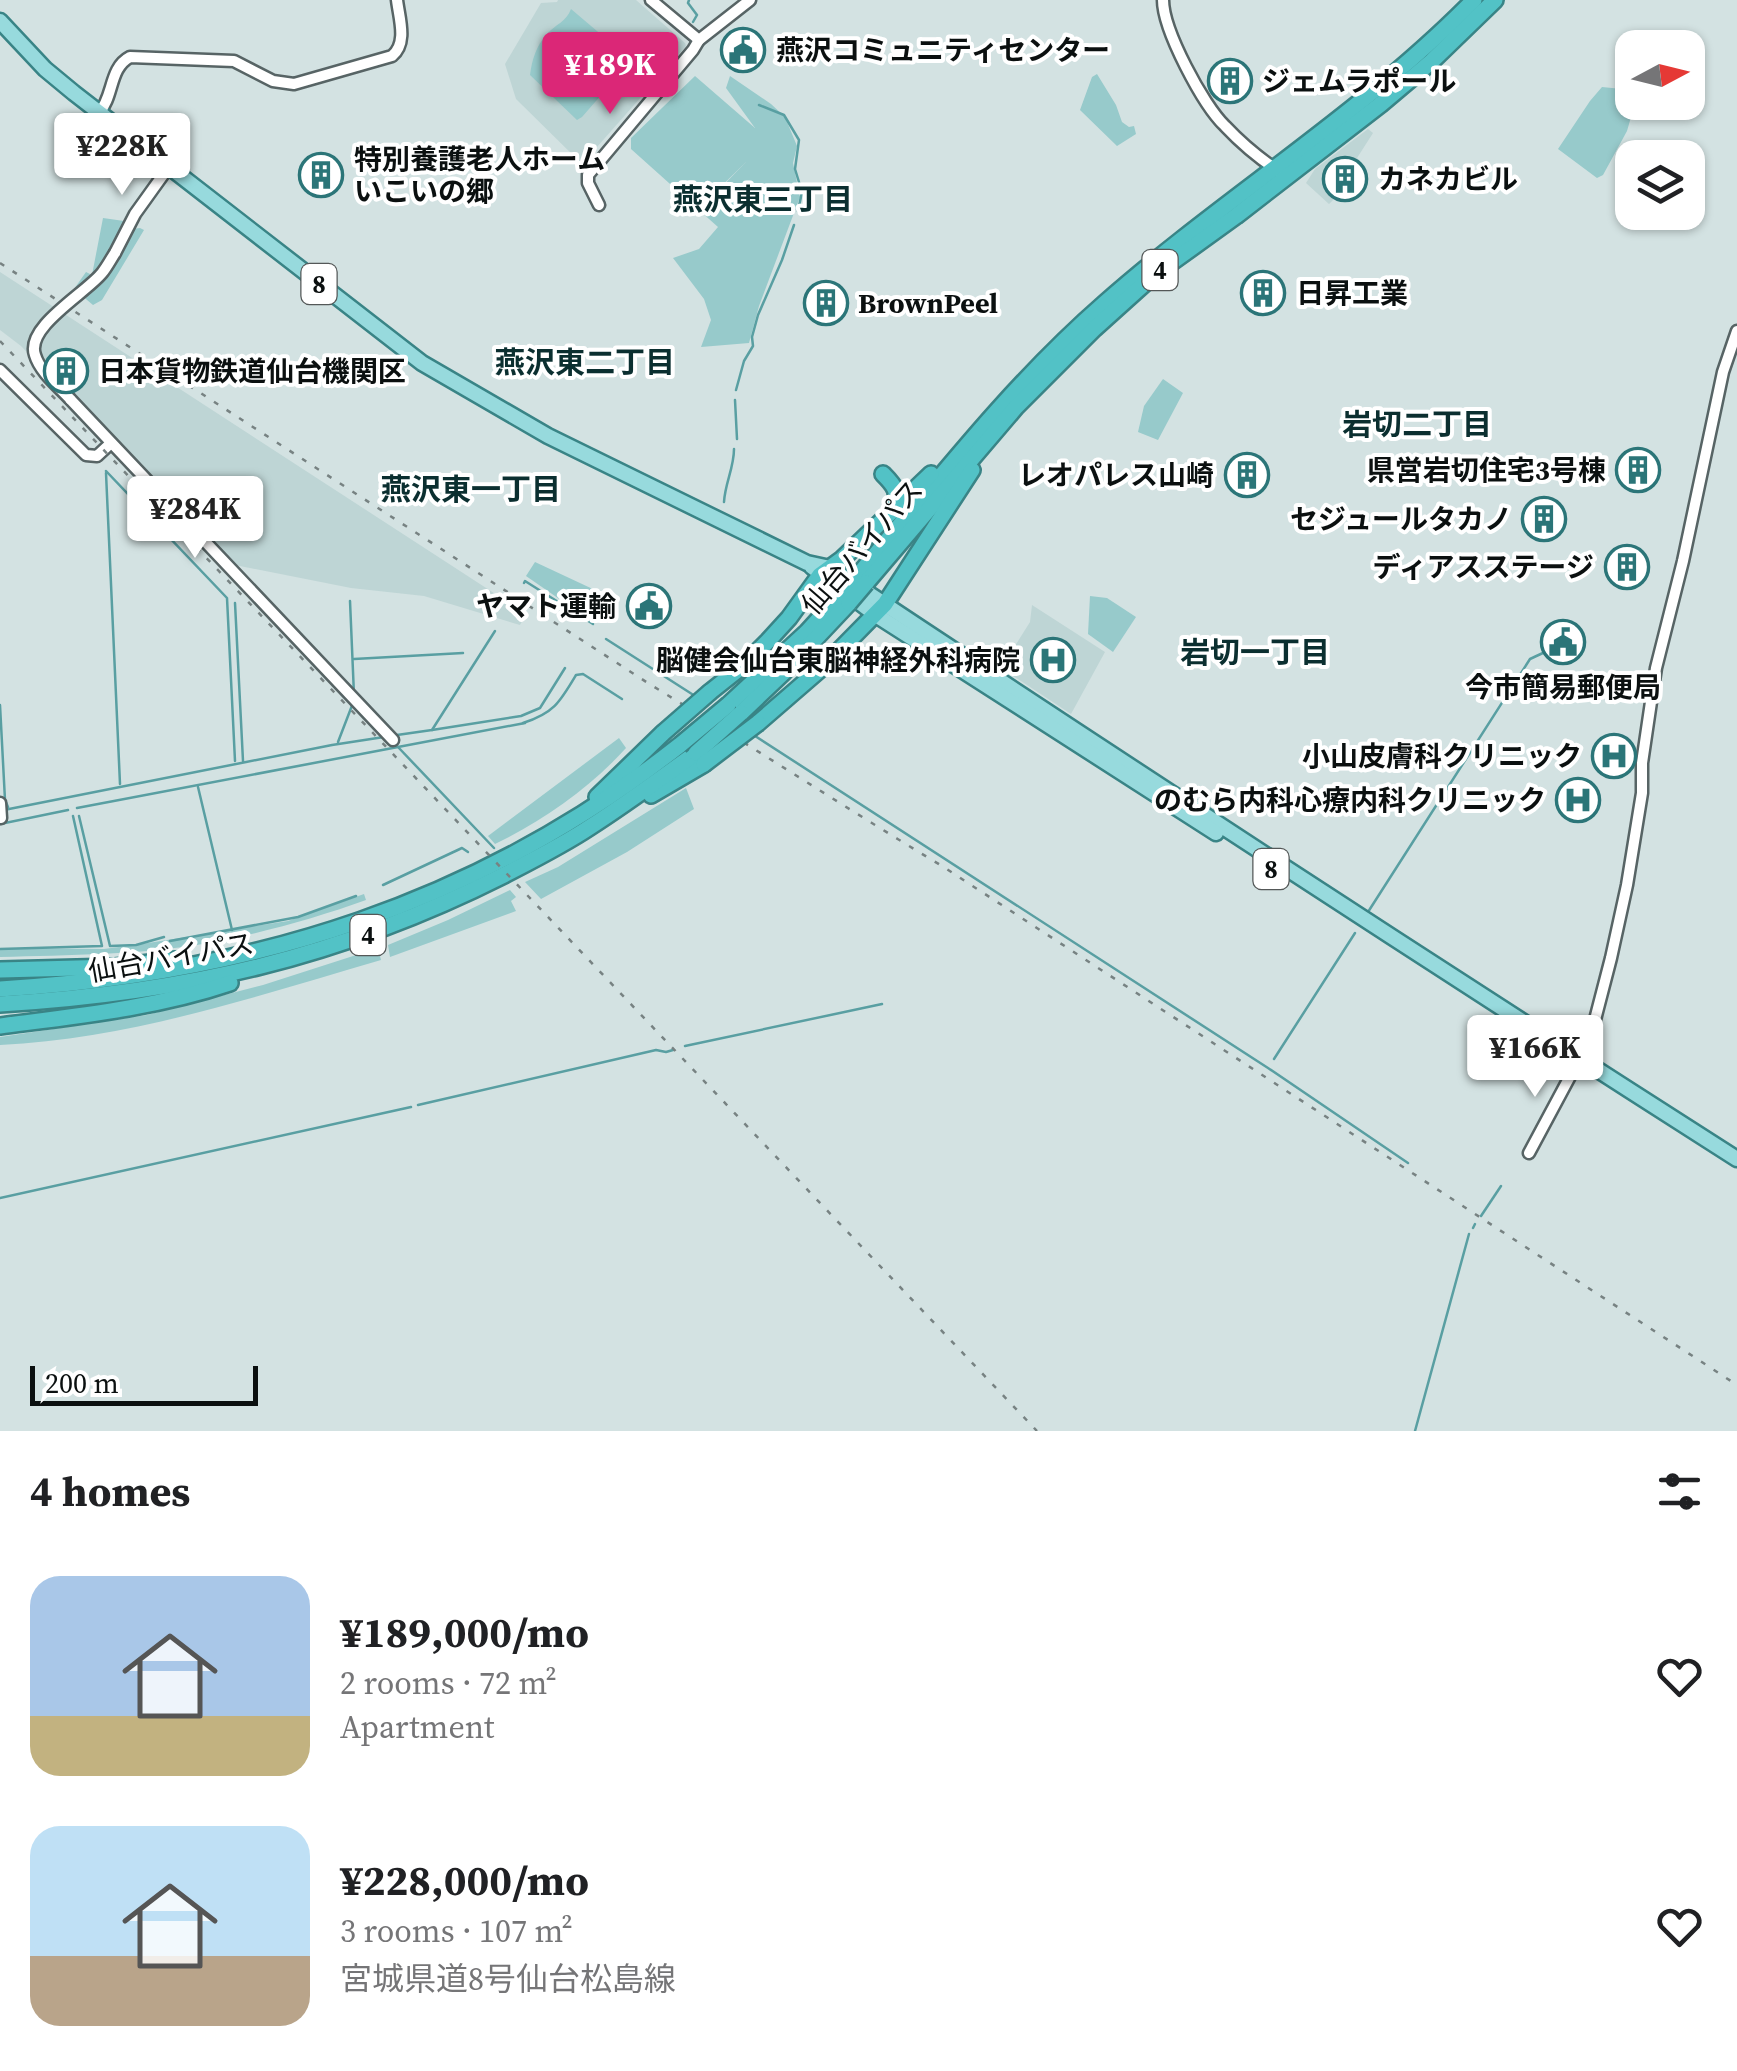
<!DOCTYPE html>
<html lang="en">
<head>
<meta charset="utf-8">
<style>
	body { margin:0; font-family:"Source Serif 4","Noto Sans JP",serif; background:#f6f6f6; color:#202124; height:100vh; display:flex; flex-direction:column; font-size:38px; white-space:nowrap }
	* { box-sizing:border-box; margin:0 }
	p { font-size:32px; color:#757577 }
	.icon { flex:none; width:55px; height:55px; fill:none; stroke:currentColor; stroke-width:2; stroke-linecap:round; stroke-linejoin:round }
	.map { position:relative; height:1431px; overflow:hidden }
	.side { display:flex; flex-direction:column; background:#fff; flex:1 }
	.side>* { flex:none }
	.needle { width:65px; rotate:83deg }
	.buttons { position:absolute; left:1615px; top:30px; display:grid; gap:20px }
	.buttons a { display:grid; place-items:center; width:90px; height:90px; border-radius:20px; background:#fff; box-shadow:0 2px 8px #0004; font-size:50px }
	.scale { position:absolute; left:30px; bottom:25px; width:228px; box-sizing:border-box; padding-left:10px; border:5px solid #0b1010; border-top:0; font-size:28px; line-height:35px; white-space:nowrap; color:#0b1010; -webkit-text-stroke:8px #fff; paint-order:stroke }
	.price { position:absolute; translate:-50% -85px; padding:0 22px; border-radius:10px; background:#fff; color:#222; font-size:32px; line-height:65px; filter:drop-shadow(0 2px 5px #0008) }
	.price::after { content:''; position:absolute; left:50%; top:60px; width:30px; height:22px; margin-left:-15px; background:inherit; clip-path:polygon(0 0,100% 0,50% 100%) }
	.price.on { background:#db2777; color:#fff }
	ul { padding:0; list-style:none }
	li { display:flex; align-items:center; gap:30px; height:250px; padding:0 30px }
	li span { display:grid; place-items:center; flex:none; width:280px; height:200px; border-radius:30px; color:#555 }
	li>.icon { margin-inline-start:auto }
	span .icon { width:120px; height:120px; fill:#fffc; stroke-width:1 }
	li b { font-size:42px }
	h2 { display:flex; justify-content:space-between; align-items:center; height:120px; padding:0 30px; font-size:42px }
	.map>svg:first-child { display:block }
	.built { fill:#bed5d5 }
	.green { fill:#97cacb }
	.lines { fill:none; stroke-linecap:round; stroke-linejoin:round }
	.stream { stroke:#599fa2; stroke-width:2.5 }
	.minor-casing { stroke:#576465; stroke-width:15 }
	.major-casing { stroke:#398486; stroke-width:19 }
	.highway-casing { stroke:#398486; stroke-width:20 }
	.minor { stroke:#fff; stroke-width:10 }
	.major { stroke:#97dadd; stroke-width:14 }
	.highway { stroke:#52c2c6; stroke-width:15 }
	.rail { stroke:#778282; stroke-width:2.5; stroke-dasharray:5 10; stroke-linecap:butt }
	.minor-bridge-casing { stroke:#576465; stroke-width:15; stroke-linecap:butt }
	.highway-bridge-casing { stroke:#398486; stroke-width:20; stroke-linecap:butt }
	.minor-bridge { stroke:#fff; stroke-width:10 }
	.highway-bridge { stroke:#52c2c6; stroke-width:15 }
	.labels { text-anchor:middle; stroke-width:8; stroke-linejoin:round; paint-order:stroke }
	.shield { fill:#fff; stroke:#545858; stroke-width:2.5 }
	.shield-label { font-size:25px; font-weight:bold; fill:#0b1010 }
	.poi-label { font-size:28px; font-weight:bold; fill:#0b1010; stroke:#fff; text-anchor:end }
	.street-label { font-size:28px; fill:#0b1010; stroke:#fff }
	.neighbourhood-label { font-size:30px; font-weight:bold; fill:#0b2f30; stroke:#fff }
</style>
</head>
<body>
<div class="map">
<svg width="1737" height="1431" viewBox="0 0 1737 1431">
	<rect width="100%" height="100%" fill="#d3e2e2"/>
	<!-- built -->
	<g class="built">
		<path d="M 558,0 L 636,0 L 685,43 L 686,46 L 582,164 L 516,99 L 505,64 L 541,3 L 557,2 Z"/>
		<path d="M 1368,129 L 1373,133 L 1357,158 L 1366,168 L 1329,204 L 1306,183 L 1315,169 Z"/>
		<path d="M 0,272 L 526,614 L 520,625 L 424,596 L 351,588 L 230,564 L 21,346 L 0,330 Z"/>
		<path d="M 1032,605 L 1105,652 L 1071,714 L 1001,668 L 1030,622 Z"/>
	</g>
	<!-- green -->
	<g class="green">
		<path d="M 571,9 L 630,59 L 630,62 L 582,117 L 577,120 L 530,75 C 532,60 536,46 547,34 C 556,24 566,22 571,9 Z"/>
		<path d="M 1097,74 L 1116,105 L 1122,122 L 1129,127 L 1134,126 L 1136,134 L 1117,146 L 1080,110 L 1092,77 Z"/>
		<path d="M 695,76 L 755,128 L 726,88 L 730,76 L 771,104 L 785,117 L 797,146 L 793,163 L 800,197 L 759,306 L 749,343 L 701,347 L 711,320 L 704,299 L 673,258 L 699,249 L 718,227 L 700,211 L 700,209 L 747,161 L 698,209 L 631,149 L 631,138 Z"/>
		<path d="M 1602,87 L 1632,90 L 1632,102 L 1635,103 L 1627,131 L 1603,175 L 1597,178 L 1558,149 L 1590,101 Z"/>
		<path d="M 103,218 L 124,221 L 102,265 L 132,229 L 140,228 L 144,230 L 102,300 L 93,305 L 74,289 L 86,272 L 92,275 Z"/>
		<path d="M 1163,379 L 1183,393 L 1158,440 L 1138,432 L 1144,406 Z"/>
		<path d="M 535,562 L 612,598 L 594,623 L 526,576 Z"/>
		<path d="M 1090,596 L 1107,598 L 1136,617 L 1113,652 L 1088,634 Z"/>
		<path d="M 619,738 L 626,748 C 591,787 543,821 495,844 L 488,836 Z"/>
		<path d="M 686,788 L 694,809 L 627,852 L 541,899 L 525,882 L 558,867 Z"/>
		<path d="M 510,890 L 516,897 L 511,901 L 516,911 L 390,957 L 388,945 L 448,920 Z"/>
		<path d="M 364,894 L 366,900 C 316,918 262,933 209,943 C 141,955 69,955 0,957 L 0,948 L 104,949 L 148,943 L 288,921 Z"/>
		<path d="M 378,948 L 381,960 C 257,996 130,1039 0,1045 L 0,1037 L 147,1015 L 263,985 Z"/>
	</g>
	<g class="lines">
		<!-- stream -->
		<g class="stream">
			<path d="M 689,0 L 688,3 L 697,15 L 693,22"/>
			<path d="M 759,105 L 784,115 L 799,140 L 795,169 L 802,192 L 798,211"/>
			<path d="M 736,390 L 744,361 L 753,346 L 752,337 L 758,315 L 782,260 L 794,225"/>
			<path d="M 735,400 L 737,439"/>
			<path d="M 106,471 L 227,598 L 235,761"/>
			<path d="M 106,473 L 120,784"/>
			<path d="M 724,502 C 725,483 734,468 734,449"/>
			<path d="M 524,583 L 525,581 L 593,624"/>
			<path d="M 350,601 L 354,695"/>
			<path d="M 235,603 L 243,761"/>
			<path d="M 606,639 L 695,696"/>
			<path d="M 354,659 L 463,653"/>
			<path d="M 0,705 L 5,800 L 8,807"/>
			<path d="M 523,723 C 554,713 560,702 576,675 L 583,674 L 622,699"/>
			<path d="M 432,730 L 521,716 L 540,708 L 565,668"/>
			<path d="M 752,734 L 1268,1068 L 1408,1163"/>
			<path d="M 397,735 L 432,730 L 495,631"/>
			<path d="M 338,742 L 353,703"/>
			<path d="M 198,787 L 232,930"/>
			<path d="M 77,808 L 398,747"/>
			<path d="M 4,810 L 332,745 L 384,737"/>
			<path d="M 79,816 L 110,946 L 136,945 L 164,937"/>
			<path d="M 0,824 L 68,810"/>
			<path d="M 494,848 L 398,747 L 525,723"/>
			<path d="M 383,885 L 462,848 L 468,852"/>
			<path d="M 1368,912 L 1530,659 L 1545,652 L 1557,656"/>
			<path d="M 170,941 L 298,917 L 356,896"/>
			<path d="M 0,949 L 102,946 L 73,816"/>
			<path d="M 685,1046 L 882,1004"/>
			<path d="M 1274,1059 L 1355,933"/>
			<path d="M 418,1105 L 656,1050 L 666,1052 L 673,1050"/>
			<path d="M 0,1198 L 411,1107"/>
			<path d="M 1481,1216 L 1501,1186"/>
			<path d="M 1473,1228 L 1475,1224"/>
			<path d="M 1415,1431 L 1469,1234"/>
		</g>
		<defs>
			<g id="minor">
				<path d="M 651,0 L 699,40 L 750,0"/>
				<path d="M 1163,0 C 1163,30 1203,105 1225,126 C 1241,143 1260,159 1280,172"/>
				<path d="M 99,113 C 114,96 109,68 130,57 L 234,61 L 273,81 L 294,84 L 392,56 C 408,43 399,18 397,0"/>
				<path d="M 599,205 L 588,183 L 588,175 L 693,50 L 699,40"/>
				<path d="M 115,253 L 135,214 L 168,168"/>
				<path d="M 0,370 L 86,455 L 97,456 L 111,443"/>
				<path d="M 70,399 L 393,740"/>
				<path d="M 0,803 L 1,818"/>
				<path d="M 1529,1153 L 1590,1039 L 1611,958 L 1627,885 L 1642,793 L 1642,763 L 1656,668 L 1683,561 L 1723,372 L 1737,331"/>
			</g>
			<g id="major">
				<path d="M 0,21 L 45,69 L 74,93 L 422,363 L 548,436 L 807,563 L 830,568 C 1131,768 1433,965 1737,1159"/>
				<path d="M 812,567 L 876,615 L 1216,833"/>
			</g>
			<g id="highway">
				<path d="M 883,474 C 895,486 901,493 892,509"/>
				<path d="M 856,578 C 936,483 1011,385 1105,303 C 1224,198 1362,114 1474,0"/>
				<path d="M 866,583 L 1016,407 L 1094,329 L 1154,275 L 1236,216 L 1381,104 L 1432,61 L 1495,0"/>
				<path d="M 710,692 L 744,665 L 768,641 L 789,618 L 820,575 L 842,559 L 931,474"/>
				<path d="M 728,705 L 807,632 L 839,597"/>
				<path d="M 741,713 L 784,672 L 849,603"/>
				<path d="M 758,723 L 825,665 L 885,604 L 972,470"/>
				<path d="M 651,795 L 704,764"/>
				<path d="M 597,797 L 663,733"/>
				<path d="M 0,970 L 115,967 L 176,960"/>
				<path d="M 0,989 C 253,974 480,903 680,745"/>
				<path d="M 0,1004 C 184,993 339,958 504,875 C 533,860 563,845 590,827 C 626,804 661,778 696,753"/>
				<path d="M 0,1026 C 77,1016 156,1008 230,983"/>
			</g>
		</defs>
		<!-- minor casing -->
		<use href="#minor" class="minor-casing"/>
		<!-- major casing -->
		<use href="#major" class="major-casing"/>
		<!-- highway casing -->
		<use href="#highway" class="highway-casing"/>
		<!-- minor -->
		<use href="#minor" class="minor"/>
		<!-- major -->
		<use href="#major" class="major"/>
		<!-- highway -->
		<use href="#highway" class="highway"/>
		<!-- rail -->
		<g class="rail">
			<path d="M 0,263 L 651,685 C 748,744 844,807 942,866 L 1737,1385"/>
			<path d="M 0,341 L 1037,1431"/>
		</g>
		<defs>
			<path id="minor-bridge" d="M 70,399 C 58,386 40,372 35,355 C 25,327 86,293 102,273 C 107,267 111,259 115,253"/>
			<g id="highway-bridge">
				<path d="M 839,597 L 856,578"/>
				<path d="M 849,603 L 866,583"/>
				<path d="M 663,733 L 710,692"/>
				<path d="M 680,745 L 728,705"/>
				<path d="M 696,753 L 741,713"/>
				<path d="M 704,764 L 758,723"/>
			</g>
		</defs>
		<!-- minor-bridge casing -->
		<use href="#minor-bridge" class="minor-bridge-casing"/>
		<!-- highway-bridge casing -->
		<use href="#highway-bridge" class="highway-bridge-casing"/>
		<!-- minor-bridge -->
		<use href="#minor-bridge" class="minor-bridge"/>
		<!-- highway-bridge -->
		<use href="#highway-bridge" class="highway-bridge"/>
	</g>
	<!-- icons -->
	<defs>
		<symbol id="civic-ring" viewBox="-11 -11 22 22"><circle r="9.5" fill="#fff" stroke="#2b7578" stroke-width="1.5"/><path d="M-.6-6.5H3V-4.5H.6V-3L4-1V1h2V6H-6V1h2V-1L-.6-3ZM-1.2 2.5V6h2.4V2.5Z" fill="#2b7578"/></symbol>
		<symbol id="building-ring" viewBox="-11 -11 22 22"><circle r="9.5" fill="#fff" stroke="#2b7578" stroke-width="1.5"/><path d="M-4-6H4V6H1V3H-1V6H-4ZM-2.5-4.3h1.7v1.8h-1.7ZM.8-4.3h1.7v1.8H.8ZM-2.5-1h1.7V.8h-1.7ZM.8-1h1.7V.8H.8Z" fill="#2b7578"/></symbol>
		<symbol id="hospital-ring" viewBox="-11 -11 22 22"><circle r="9.5" fill="#fff" stroke="#2b7578" stroke-width="1.5"/><path d="M-5-5h3v3.5h4V-5h3V5h-3V1.5h-4V5h-3Z" fill="#2b7578"/></symbol>
	</defs>
	<g fill-rule="evenodd">
		<use href="#civic-ring" x="718" y="25" width="50" height="50"/>
		<use href="#building-ring" x="1205" y="56" width="50" height="50"/>
		<use href="#building-ring" x="296" y="150" width="50" height="50"/>
		<use href="#building-ring" x="1320" y="154" width="50" height="50"/>
		<use href="#building-ring" x="1238" y="268" width="50" height="50"/>
		<use href="#building-ring" x="801" y="278" width="50" height="50"/>
		<use href="#building-ring" x="41" y="346" width="50" height="50"/>
		<use href="#building-ring" x="1613" y="445" width="50" height="50"/>
		<use href="#building-ring" x="1222" y="450" width="50" height="50"/>
		<use href="#building-ring" x="1519" y="494" width="50" height="50"/>
		<use href="#building-ring" x="1602" y="542" width="50" height="50"/>
		<use href="#civic-ring" x="624" y="581" width="50" height="50"/>
		<use href="#civic-ring" x="1538" y="617" width="50" height="50"/>
		<use href="#hospital-ring" x="1028" y="635" width="50" height="50"/>
		<use href="#hospital-ring" x="1589" y="731" width="50" height="50"/>
		<use href="#hospital-ring" x="1553" y="775" width="50" height="50"/>
	</g>
	<g class="labels">
		<!-- shield labels -->
		<g class="shield">
			<rect x="1142.5" y="250" width="35" height="40" rx="8"/>
			<rect x="301.5" y="264" width="35" height="40" rx="8"/>
			<rect x="1253.5" y="849" width="35" height="40" rx="8"/>
			<rect x="350.5" y="915" width="35" height="40" rx="8"/>
		</g>
		<g class="shield-label">
			<text x="1160" y="279">4</text>
			<text x="319" y="293">8</text>
			<text x="1271" y="878">8</text>
			<text x="368" y="944">4</text>
		</g>
		<!-- poi labels -->
		<g class="poi-label">
			<text x="776" y="60" text-anchor="start">燕沢コミュニティセンター</text>
			<text x="1262" y="91" text-anchor="start">ジェムラポール</text>
			<text x="354" y="169" text-anchor="start">特別養護老人ホーム<tspan x="354" dy="32">いこいの郷</tspan></text>
			<text x="1378" y="189" text-anchor="start">カネカビル</text>
			<text x="1296" y="303" text-anchor="start">日昇工業</text>
			<text x="858" y="313" text-anchor="start">BrownPeel</text>
			<text x="98" y="381" text-anchor="start">日本貨物鉄道仙台機関区</text>
			<text x="1606" y="480">県営岩切住宅3号棟</text>
			<text x="1214" y="485">レオパレス山崎</text>
			<text x="1512" y="529">セジュールタカノ</text>
			<text x="1594" y="577">ディアスステージ</text>
			<text x="616" y="616">ヤマト運輸</text>
			<text x="1020" y="670">脳健会仙台東脳神経外科病院</text>
			<text x="1563" y="697" text-anchor="middle">今市簡易郵便局</text>
			<text x="1582" y="766">小山皮膚科クリニック</text>
			<text x="1546" y="810">のむら内科心療内科クリニック</text>
		</g>
		<!-- street labels -->
		<g class="street-label">
			<text transform="translate(862 547) rotate(-49)" y="10">仙台バイパス</text>
			<text transform="translate(171 957) rotate(-10)" y="10">仙台バイパス</text>
		</g>
		<!-- neighbourhood labels -->
		<g class="neighbourhood-label">
			<text x="763" y="210">燕沢東三丁目</text>
			<text x="585" y="373">燕沢東二丁目</text>
			<text x="1417" y="435">岩切二丁目</text>
			<text x="471" y="500">燕沢東一丁目</text>
			<text x="1255" y="663">岩切一丁目</text>
		</g>
	</g>
</svg>
<div class="buttons">
<a><svg class="needle" viewBox="-14 -14 28 28"><path d="M0-13l5 13h-10z" fill="#e53935"/><path d="M0 13l5-13h-10z" fill="#757577"/></svg></a>
<a><svg class="icon" aria-label="layers" viewBox="0 0 24 24"><path d="M12 4l9 5-9 5-9-5zM3 14l9 5 9-5"/></svg></a>
</div>
<div class="scale">200 m</div>
<b class="price on" style="left:610px;top:117px">¥189K</b>
<b class="price" style="left:122px;top:198px">¥228K</b>
<b class="price" style="left:195px;top:561px">¥284K</b>
<b class="price" style="left:1535px;top:1100px">¥166K</b>
</div>
<section class="side">
<h2>4 homes<svg class="icon" aria-label="filters" viewBox="0 0 24 24"><path d="M4 7h16M4 17h16"/><circle cx="9" cy="7" r="2"/><circle cx="15" cy="17" r="2"/></svg></h2>
<ul>
<li><span style="background:linear-gradient(#a9c7e8 70%,#c2b280 0)"><svg class="icon" aria-label="home" viewBox="0 0 24 24"><path d="M3 11l9-7 9 7M6 9v11h12V9"/></svg></span><div><b>¥189,000/mo</b><p>2 rooms · 72 m²</p><p>Apartment</p></div><svg class="icon" aria-label="heart" viewBox="0 0 24 24"><path d="M12 20l-8-8c-3-5 5-10 8-4 3-6 11-1 8 4z"/></svg></li>
<li><span style="background:linear-gradient(#bfe0f5 65%,#b9a48a 0)"><svg class="icon" aria-label="home" viewBox="0 0 24 24"><path d="M3 11l9-7 9 7M6 9v11h12V9"/></svg></span><div><b>¥228,000/mo</b><p>3 rooms · 107 m²</p><p>宮城県道8号仙台松島線</p></div><svg class="icon" aria-label="heart" viewBox="0 0 24 24"><path d="M12 20l-8-8c-3-5 5-10 8-4 3-6 11-1 8 4z"/></svg></li>
</ul>
</section>
</body>
</html>
